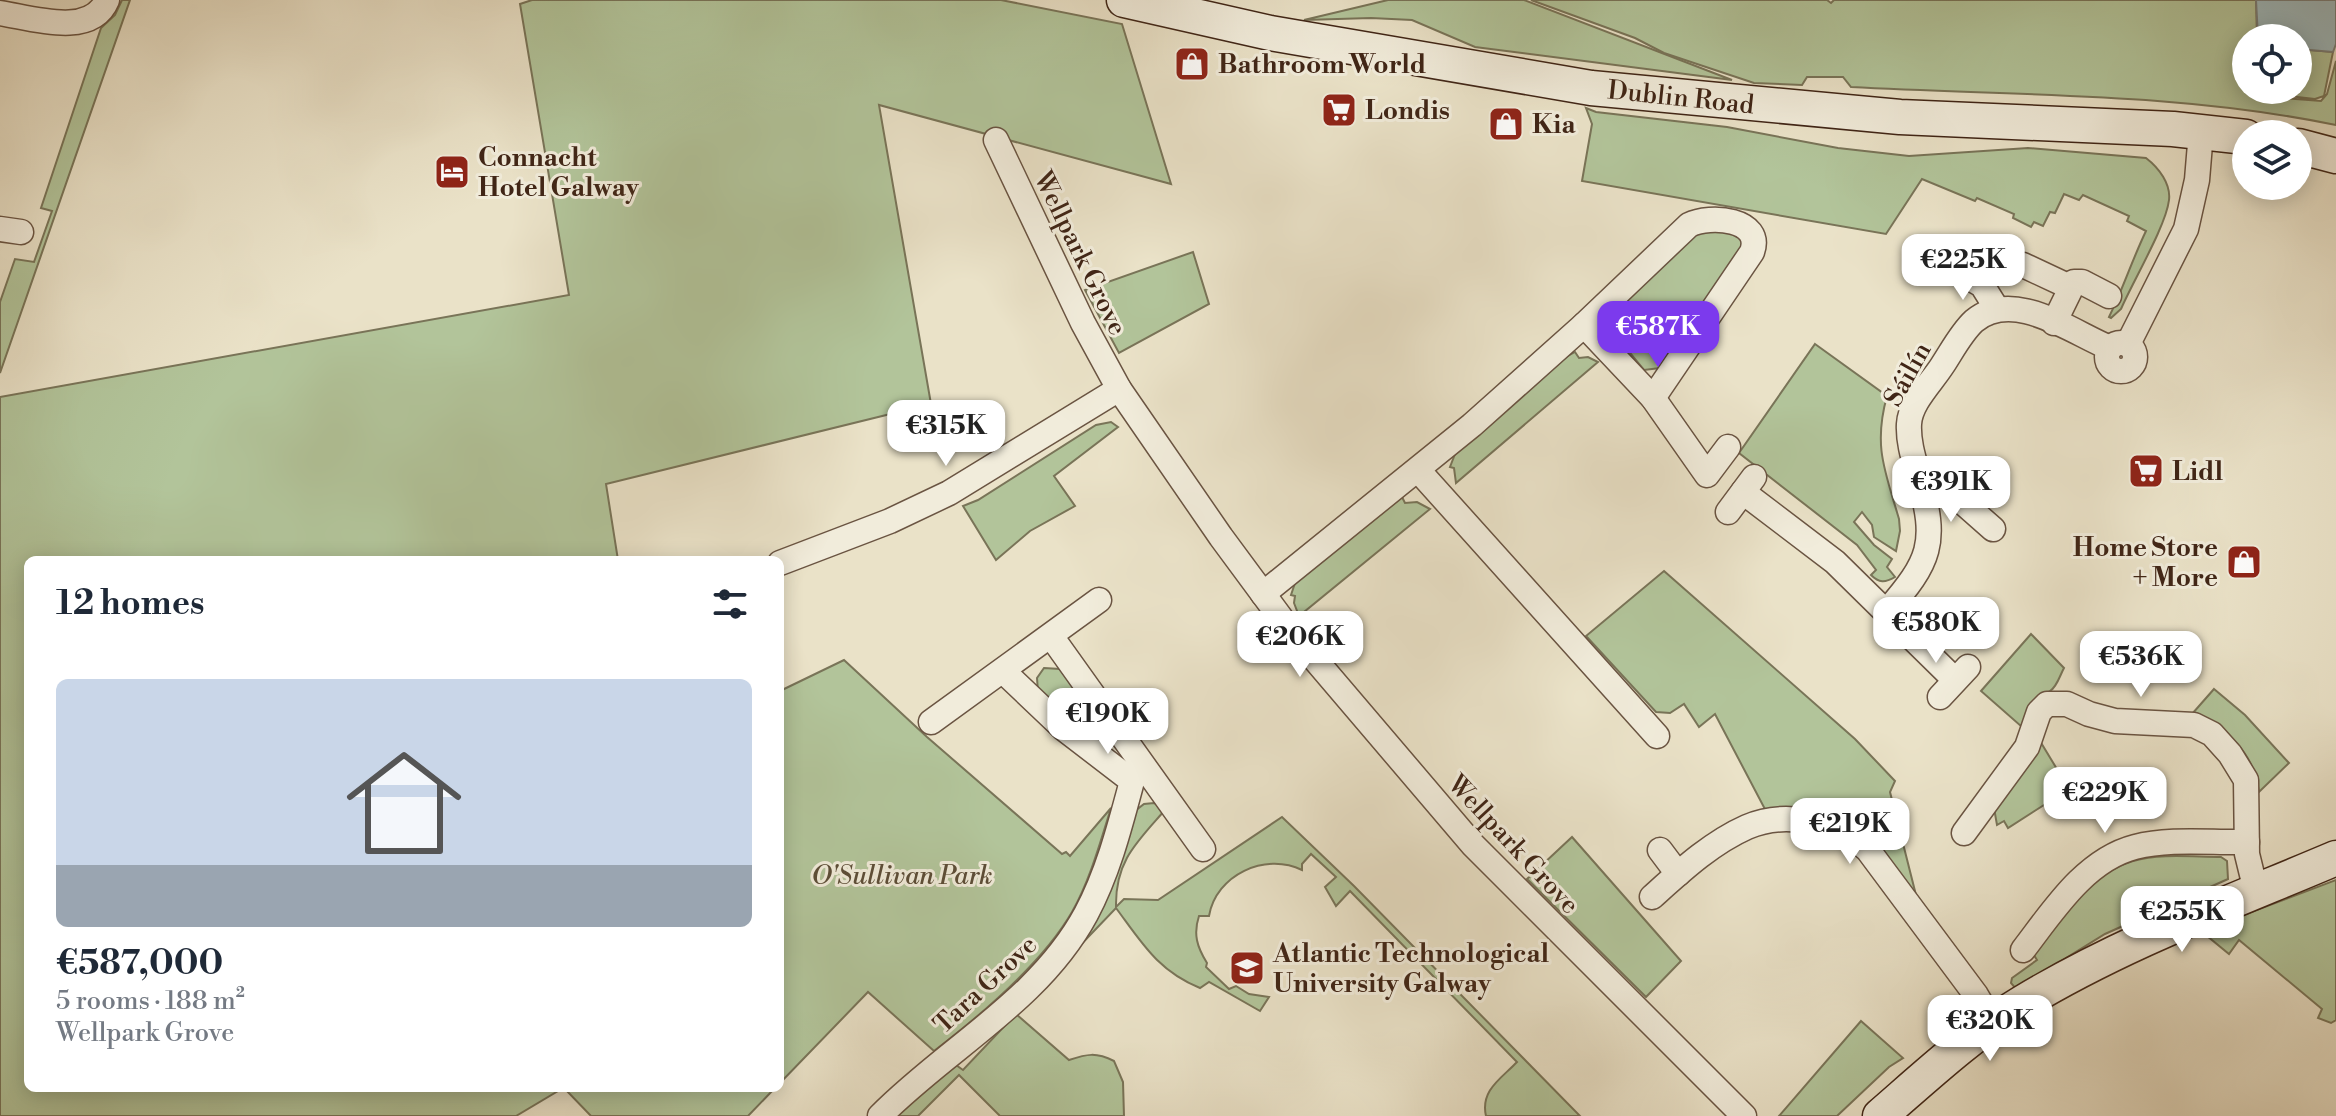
<!DOCTYPE html>
<html lang="en">
<head>
<meta charset="utf-8">
<style>
	body { margin:0; font-family:"Libre Bodoni",serif; background:#f6f6f7; color:#1f2937; height:100vh; display:flex; flex-direction:column; font-size:30px; white-space:nowrap }
	* { box-sizing:border-box; margin:0 }
	p { font-size:26px; color:#747a83 }
	.icon { flex:none; width:44px; height:44px; fill:none; stroke:currentColor; stroke-width:2; stroke-linecap:round; stroke-linejoin:round }
	.map { position:relative; flex:1; overflow:hidden }
	.details { position:absolute; left:24px; top:556px; width:760px; height:536px; display:flex; flex-direction:column; background:#fff; border-radius:12px; box-shadow:0 4px 20px #0003 }
	.details>* { flex:none }
	.fabs { position:absolute; left:2232px; top:24px; display:grid; gap:16px }
	.fabs a { display:grid; place-items:center; width:80px; height:80px; border-radius:50%; background:#fff; box-shadow:0 4px 20px #0003; font-size:40px }
	.price { position:absolute; translate:-50% -68px; padding:0 18px; border-radius:16px; background:#fff; color:#222; font-size:26px; line-height:52px; filter:drop-shadow(0 2px 4px #0008) }
	.price::after { content:''; position:absolute; left:50%; top:48px; width:24px; height:18px; margin-left:-12px; background:inherit; clip-path:polygon(0 0,100% 0,50% 100%) }
	.price.active { background:#7c3aed; color:#fff }
	ul { padding:0; list-style:none }
	li { display:grid; align-content:center; gap:16px; height:424px; padding:0 32px }
	li span { display:grid; place-items:center; height:248px; border-radius:12px; color:#555 }
	li>.icon { margin-inline-start:auto }
	span .icon { width:144px; height:144px; fill:#fffc; stroke-width:1 }
	li b { font-size:34px }
	h2 { display:flex; justify-content:space-between; align-items:center; height:96px; padding:0 32px; font-size:34px }
	.map>svg:first-child { display:block }
	.green { fill:#b2c49a; stroke:#797458; stroke-width:2 }
	.water { fill:#9dbbc1; stroke:#787f7d; stroke-width:2 }
	.lines { fill:none; stroke-linecap:round; stroke-linejoin:round }
	.minor-casing { stroke:#6a5442; stroke-width:27 }
	.secondary-casing { stroke:#402516; stroke-width:37 }
	.minor { stroke:#f1ecdb; stroke-width:24 }
	.secondary { stroke:#f1ecdb; stroke-width:34 }
	.labels { text-anchor:middle; stroke-width:6; stroke-linejoin:round; paint-order:stroke }
	.poi-label { font-size:26px; font-weight:bold; fill:#402516; stroke:#f1ecdb; text-anchor:start }
	.street-label { font-size:26px; fill:#402516; stroke:#f1ecdb }
	.park-label { font-size:26px; font-style:italic; fill:#5c4d37; stroke:#f1ecdb }
</style>
</head>
<body>
<div class="map">
<svg width="2336" height="1116" viewBox="0 0 2336 1116">
	<rect width="100%" height="100%" fill="#eae2c8"/>
	<filter id="stains"><feTurbulence type="fractalNoise" baseFrequency=".0025" numOctaves="4"/><feColorMatrix values="0 0 0 0 .2 0 0 0 0 .09 0 0 0 0 .02 0 0 0 .5 -.17"/></filter>
	<radialGradient id="worn" r=".72"><stop offset=".6" stop-color="#630" stop-opacity="0"/><stop offset="1" stop-color="#630" stop-opacity=".3"/></radialGradient>
	<!-- green -->
	<g class="green">
		<path d="M 122,0 L 130,0 L 0,373 L 0,302 L 15,259 L 34,262 L 52,211 L 41,208 L 101,28 L 115,15 Z"/>
		<path d="M 532,0 L 1001,0 L 1122,24 L 1171,184 L 879,105 L 931,404 L 606,484 L 618,560 L 28,560 L 28,1088 L 563,1088 L 516,1116 L 0,1116 L 0,397 L 569,295 L 520,4 Z"/>
		<path d="M 1388,0 L 1524,0 L 1732,80 L 1475,47 L 1412,20 L 1371,18 L 1304,20 Z"/>
		<path d="M 1531,0 L 1827,0 L 1831,3 L 1834,0 L 2256,0 L 2257,38 L 2246,38 L 2246,85 L 2240,83 L 2246,90 L 2298,90 L 2298,49 L 2333,52 L 2324,96 L 2315,99 L 2271,94 L 2283,98 L 2321,101 L 2327,94 L 2336,61 L 2336,125 C 2176,92 2016,96 1851,87 L 1843,77 L 1807,77 L 1802,85 L 1754,83 L 1664,53 L 1635,38 Z"/>
		<path d="M 1586,108 L 1596,112 L 1727,127 L 1838,148 L 1909,156 L 2028,148 L 2146,158 C 2159,168 2171,184 2169,200 C 2166,226 2133,281 2121,309 L 2111,318 L 2109,317 C 2123,289 2132,260 2146,231 L 2127,221 L 2129,216 L 2083,195 L 2079,200 L 2064,194 L 2055,213 L 2050,212 L 2043,226 L 2034,222 L 2031,227 L 2013,218 L 2014,214 L 1977,198 L 1975,201 L 1922,179 L 1886,234 L 1582,181 L 1592,124 Z"/>
		<path d="M 1696,231 L 1733,231 L 1742,241 L 1743,247 L 1660,368 L 1644,370 L 1616,336 L 1617,310 Z"/>
		<path d="M 1193,252 L 1209,304 L 1119,353 L 1085,290 Z"/>
		<path d="M 1815,344 L 1887,396 C 1873,446 1885,471 1899,519 L 1900,531 L 1896,551 L 1874,537 L 1872,525 L 1862,512 L 1854,522 L 1874,545 L 1892,559 L 1887,567 L 1895,577 C 1885,583 1879,583 1871,575 L 1876,570 L 1857,545 L 1739,453 Z"/>
		<path d="M 1575,352 L 1579,358 L 1588,357 L 1598,362 L 1456,483 L 1454,468 L 1450,467 L 1455,454 L 1566,357 Z"/>
		<path d="M 1111,422 L 1118,427 L 1054,476 L 1075,506 L 1030,531 L 996,560 L 963,506 L 978,500 L 1096,425 Z"/>
		<path d="M 1402,497 L 1405,503 L 1417,502 L 1430,509 L 1299,616 L 1294,603 L 1295,596 L 1291,595 L 1295,583 Z"/>
		<path d="M 1664,571 L 1855,739 L 1895,781 L 1890,792 L 1918,903 L 1875,840 C 1839,811 1811,814 1767,813 L 1715,714 L 1699,727 L 1684,704 L 1670,713 L 1656,712 L 1586,636 Z"/>
		<path d="M 2031,634 L 2064,668 C 2060,675 2057,687 2050,691 C 2033,703 2027,704 2022,727 L 1981,691 Z"/>
		<path d="M 844,660 L 927,737 L 1062,854 L 1066,852 L 1070,856 L 1111,808 C 1100,843 1090,880 1072,912 C 1042,964 981,1015 934,1051 L 868,992 L 780,1083 L 780,691 Z"/>
		<path d="M 1044,668 L 1060,669 L 1091,712 L 1088,723 L 1084,725 L 1071,721 L 1038,692 L 1037,678 Z"/>
		<path d="M 2214,689 L 2245,715 L 2289,763 L 2259,792 C 2253,749 2228,732 2192,714 Z"/>
		<path d="M 2040,741 L 2069,789 L 2008,828 L 2004,821 L 1997,825 L 1994,808 Z"/>
		<path d="M 1154,803 L 1165,810 C 1137,842 1115,861 1116,907 L 1124,899 L 1158,900 L 1282,817 L 1354,886 L 1580,1116 L 1486,1116 C 1480,1090 1502,1078 1517,1062 L 1350,891 L 1336,906 L 1325,887 L 1336,877 L 1311,854 L 1302,864 L 1302,870 C 1265,852 1216,875 1209,916 L 1199,916 C 1193,934 1197,947 1207,963 L 1206,967 L 1229,989 L 1236,986 L 1249,994 L 1269,997 L 1260,1011 L 1209,982 L 1200,988 C 1158,971 1142,943 1116,908 L 1070,956 L 1135,811 L 1144,804 Z"/>
		<path d="M 1572,837 L 1681,961 L 1646,997 L 1527,879 Z"/>
		<path d="M 2221,857 L 2227,861 L 2228,879 L 2105,934 L 2016,989 L 2011,983 L 2012,978 L 2037,960 L 2032,952 C 2060,919 2089,873 2133,861 C 2161,853 2193,857 2221,857 Z"/>
		<path d="M 2336,880 L 2336,1020 L 2331,1023 L 2318,1018 L 2322,1009 L 2239,940 L 2229,954 L 2201,931 Z"/>
		<path d="M 1016,1014 L 1069,1060 C 1087,1054 1096,1052 1114,1061 L 1123,1082 L 1124,1116 L 1000,1116 L 959,1075 L 918,1116 L 896,1116 L 956,1065 L 963,1070 Z"/>
		<path d="M 1861,1021 L 1903,1058 L 1889,1067 L 1837,1116 L 1779,1116 Z"/>
		<path d="M 564,1088 L 775,1088 L 748,1116 L 591,1116 Z"/>
	</g>
	<!-- water -->
	<path class="water" d="M 2256,0 L 2336,0 L 2336,44 L 2333,52 L 2298,49 L 2298,38 L 2258,38 Z"/>
	<g class="lines">
		<defs>
			<g id="minor">
				<path d="M 0,13 C 32,18 91,38 107,0"/>
				<path d="M 996,140 L 1083,323 L 1119,389 L 1221,537 L 1289,629 L 1473,845 L 1744,1116"/>
				<path d="M 0,229 L 21,232"/>
				<path d="M 2023,265 L 2070,287"/>
				<path d="M 1954,269 L 1982,285 L 1997,309"/>
				<path d="M 2054,323 L 2074,282 L 2082,282 L 2109,296"/>
				<path d="M 1584,325 L 1653,398 L 1707,475 L 1728,447"/>
				<circle cx="2121" cy="357" r="14"/>
				<path d="M 2128,344 L 2186,229 L 2197,180 L 2201,132"/>
				<path d="M 1418,470 L 1657,736"/>
				<path d="M 1922,487 L 1951,492 L 1993,529"/>
				<path d="M 1743,492 L 1835,562 L 1955,680"/>
				<path d="M 1728,512 L 1754,477"/>
				<path d="M 780,563 L 890,521 L 949,493 L 1119,389"/>
				<path d="M 1263,594 L 1472,425 L 1584,325 L 1689,225 C 1710,214 1764,219 1752,252 L 1653,398"/>
				<path d="M 1887,611 C 1930,561 1938,544 1919,478 C 1914,460 1908,442 1909,424 C 1910,403 1931,383 1942,366 C 1952,351 1961,333 1974,321 C 2014,288 2071,332 2110,348"/>
				<path d="M 1051,636 L 1203,849"/>
				<path d="M 1940,697 L 1968,667"/>
				<path d="M 931,722 L 1099,600"/>
				<path d="M 1964,833 L 2027,747 L 2039,712 L 2047,704 L 2067,704 L 2089,714 L 2115,721 L 2194,725 L 2212,734 L 2230,754 L 2246,780 L 2247,854 L 2256,891"/>
				<path d="M 1660,850 L 1678,874"/>
				<path d="M 1652,897 C 1681,871 1711,843 1747,827 C 1786,810 1838,822 1868,850 L 1976,995 L 1993,1024"/>
				<path d="M 2023,950 C 2053,911 2085,860 2135,847 C 2170,838 2211,843 2247,842"/>
				<path d="M 880,1116 C 947,1048 1039,1001 1086,914 C 1108,873 1120,826 1132,781 L 1063,728 L 1003,671"/>
			</g>
			<g id="secondary">
				<path d="M 1124,0 L 1270,33 L 1591,88 L 1900,117 L 2173,129 L 2246,137"/>
				<path d="M 2298,146 L 2336,156"/>
				<path d="M 1880,1116 C 1925,1077 1971,1034 2022,1003 C 2121,943 2230,903 2336,858"/>
			</g>
		</defs>
		<!-- minor casing -->
		<use href="#minor" class="minor-casing"/>
		<!-- secondary casing -->
		<use href="#secondary" class="secondary-casing"/>
		<!-- minor -->
		<use href="#minor" class="minor"/>
		<!-- secondary -->
		<use href="#secondary" class="secondary"/>
	</g>
	<!-- icons -->
	<defs>
		<symbol id="shop-square" viewBox="-11 -11 22 22"><rect x="-9" y="-9" width="18" height="18" rx="4" fill="#8f2418" stroke="#f1ecdb"/><path d="M-5-2.5h2.3a2.7 3.5 0 0 1 5.4 0H5L5.5 6h-11ZM-1.5-2.5h3a1.5 2.3 0 0 0-3 0Z" fill="#fff"/></symbol>
		<symbol id="supermarket-square" viewBox="-11 -11 22 22"><rect x="-9" y="-9" width="18" height="18" rx="4" fill="#8f2418" stroke="#f1ecdb"/><path d="M-6-5.5h2.5l.6 2H6L4.5 2H-2.5L-4.4-4H-6ZM-1.5 3.2a1.3 1.3 0 1 0 .1 0ZM3 3.2a1.3 1.3 0 1 0 .1 0Z" fill="#fff"/></symbol>
		<symbol id="hotel-square" viewBox="-11 -11 22 22"><rect x="-9" y="-9" width="18" height="18" rx="4" fill="#8f2418" stroke="#f1ecdb"/><path d="M-6-4.5h1.5V1H6V5H4.5V3h-9V5H-6ZM-4 0a1.8 1.8 0 1 1 3.6 0ZM.5 0V-2.5h3Q6-2.5 6 0Z" fill="#fff"/></symbol>
		<symbol id="university-square" viewBox="-11 -11 22 22"><rect x="-9" y="-9" width="18" height="18" rx="4" fill="#8f2418" stroke="#f1ecdb"/><path d="M0-5L7-2L0 1L-7-2ZM-4 1L0 2.5L4 1V4Q0 6-4 4Z" fill="#fff"/></symbol>
	</defs>
	<g fill-rule="evenodd">
		<use href="#shop-square" x="1172" y="44" width="40" height="40"/>
		<use href="#supermarket-square" x="1319" y="90" width="40" height="40"/>
		<use href="#shop-square" x="1486" y="104" width="40" height="40"/>
		<use href="#hotel-square" x="432" y="152" width="40" height="40"/>
		<use href="#supermarket-square" x="2126" y="451" width="40" height="40"/>
		<use href="#shop-square" x="2224" y="542" width="40" height="40"/>
		<use href="#university-square" x="1227" y="948" width="40" height="40"/>
	</g>
	<g class="labels">
		<!-- poi labels -->
		<g class="poi-label">
			<text x="1218" y="73">Bathroom World</text>
			<text x="1365" y="119">Londis</text>
			<text x="1532" y="133">Kia</text>
			<text x="478" y="166">Connacht<tspan x="478" dy="30">Hotel Galway</tspan></text>
			<text x="2172" y="480">Lidl</text>
			<text x="2218" y="556" text-anchor="end">Home Store<tspan x="2218" dy="30">+ More</tspan></text>
			<text x="1273" y="962">Atlantic Technological<tspan x="1273" dy="30">University Galway</tspan></text>
		</g>
		<!-- street labels -->
		<g class="street-label">
			<text transform="translate(1681 97) rotate(6)" y="9">Dublin Road</text>
			<text transform="translate(1081 253) rotate(64)" y="9">Wellpark Grove</text>
			<text transform="translate(1907 374) rotate(-61)" y="9">Sáilín</text>
			<text transform="translate(1514 844) rotate(47)" y="9">Wellpark Grove</text>
			<text transform="translate(985 984) rotate(-43)" y="9">Tara Grove</text>
		</g>
		<!-- park labels -->
		<g class="park-label">
			<text x="902" y="884">O'Sullivan Park</text>
		</g>
	</g>
	<rect width="100%" height="100%" filter="url(#stains)"/>
	<rect width="100%" height="100%" fill="url(#worn)"/>
</svg>
<div class="fabs">
<a><svg class="icon" aria-label="locate" viewBox="0 0 24 24"><circle cx="12" cy="12" r="6"/><path d="M12 2v4M12 18v4M2 12h4M18 12h4"/></svg></a>
<a><svg class="icon" aria-label="layers" viewBox="0 0 24 24"><path d="M12 4l9 5-9 5-9-5zM3 14l9 5 9-5"/></svg></a>
</div>
<b class="price" style="left:1963px;top:302px">€225K</b>
<b class="price active" style="left:1658px;top:369px">€587K</b>
<b class="price" style="left:946px;top:468px">€315K</b>
<b class="price" style="left:1951px;top:524px">€391K</b>
<b class="price" style="left:1936px;top:665px">€580K</b>
<b class="price" style="left:1300px;top:679px">€206K</b>
<b class="price" style="left:2141px;top:699px">€536K</b>
<b class="price" style="left:1108px;top:756px">€190K</b>
<b class="price" style="left:2105px;top:835px">€229K</b>
<b class="price" style="left:1850px;top:866px">€219K</b>
<b class="price" style="left:2182px;top:954px">€255K</b>
<b class="price" style="left:1990px;top:1063px">€320K</b>
<section class="details">
<h2>12 homes<svg class="icon" aria-label="filters" viewBox="0 0 24 24"><path d="M4 7h16M4 17h16"/><circle cx="9" cy="7" r="2"/><circle cx="15" cy="17" r="2"/></svg></h2>
<ul>
<li><span style="background:linear-gradient(#c9d6e8 75%,#9aa5b1 0)"><svg class="icon" aria-label="home" viewBox="0 0 24 24"><path d="M3 11l9-7 9 7M6 9v11h12V9"/></svg></span><div><b>€587,000</b><p>5 rooms · 188 m²</p><p>Wellpark Grove</p></div></li>
</ul>
</section>
</div>
</body>
</html>
